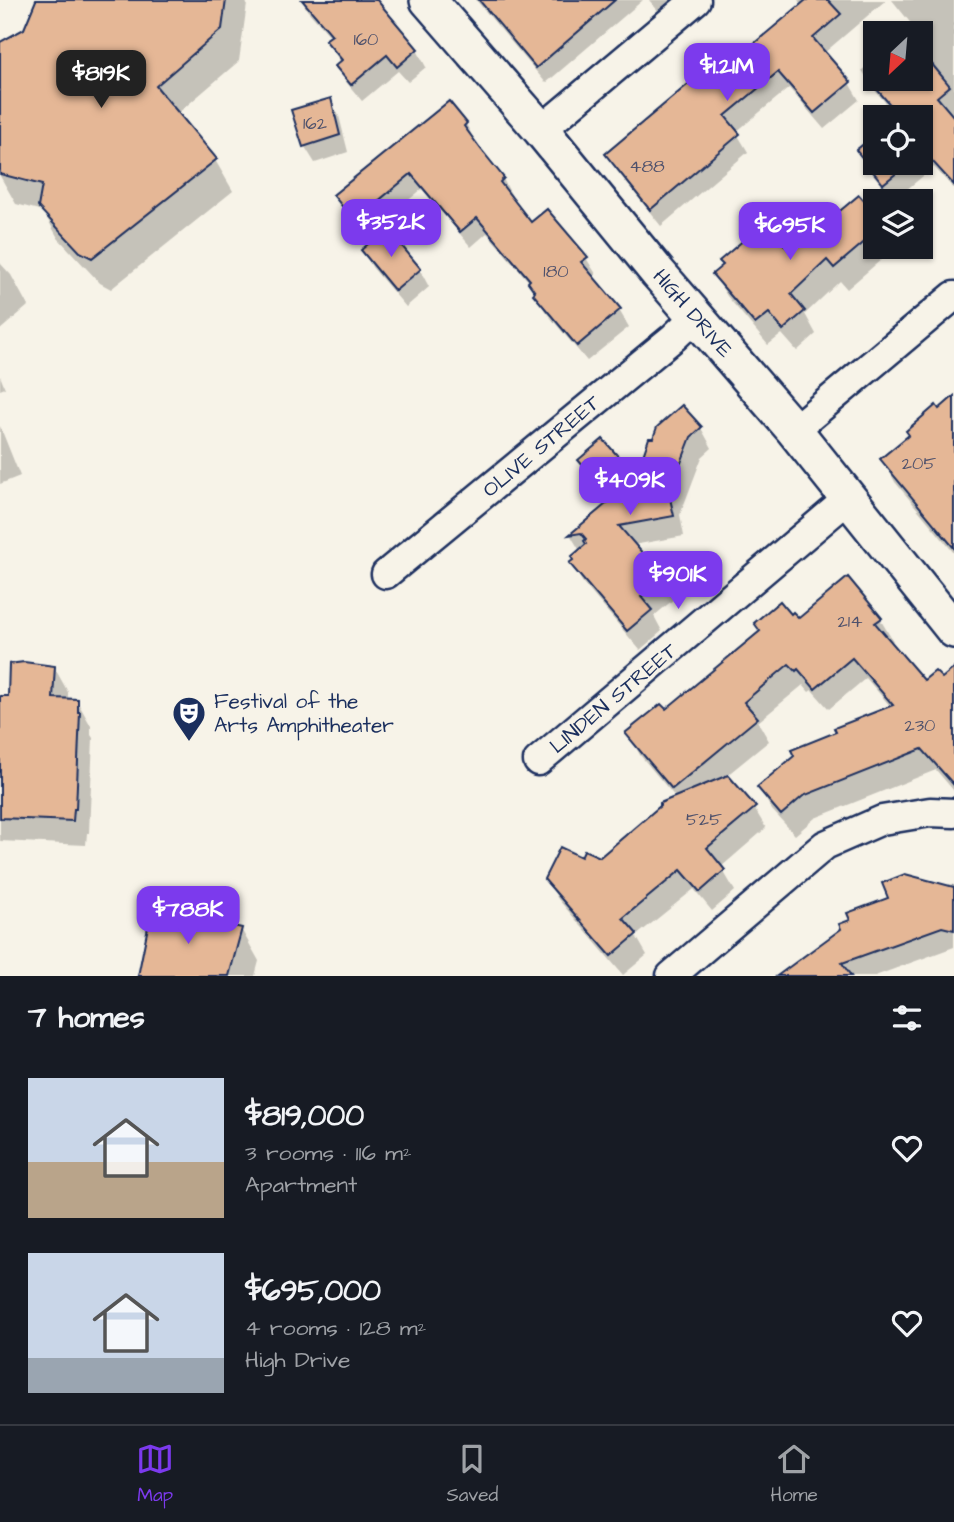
<!DOCTYPE html>
<html lang="en">
<head>
<meta charset="utf-8">
<style>
	body { margin:0; font-family:"Architects Daughter",sans-serif; background:#242831; color:#f1f3f6; height:100vh; display:flex; flex-direction:column; font-size:26px; white-space:nowrap }
	* { box-sizing:border-box; margin:0 }
	p { font-size:23px; color:#9ea1a6 }
	.icon { flex:none; width:38px; height:38px; fill:none; stroke:currentColor; stroke-width:2; stroke-linecap:round; stroke-linejoin:round }
	.map { position:relative; height:976px; overflow:hidden }
	.side { display:flex; flex-direction:column; background:#171b24; flex:1 }
	.side>* { flex:none }
	.needle { width:46px; rotate:206deg }
	.controls { position:absolute; left:863px; top:21px; display:grid; gap:14px }
	.controls a { display:grid; place-items:center; width:70px; height:70px; border-radius:0px; background:#171b24; box-shadow:0 2px 5px #0004; font-size:35px }
	.price { position:absolute; translate:-50% -60px; padding:0 16px; border-radius:14px; background:#7c3aed; color:#fff; font-size:23px; line-height:46px; filter:drop-shadow(0 2px 4px #0008) }
	.price::after { content:''; position:absolute; left:50%; top:42px; width:21px; height:16px; margin-left:-10px; background:inherit; clip-path:polygon(0 0,100% 0,50% 100%) }
	.price.active { background:#222; color:#fff }
	ul { padding:0; list-style:none }
	li { display:flex; align-items:center; gap:21px; height:175px; padding:0 28px }
	li span { display:grid; place-items:center; flex:none; width:196px; height:140px; border-radius:0px; color:#555 }
	li>.icon { margin-inline-start:auto }
	span .icon { width:84px; height:84px; fill:#fffc; stroke-width:1 }
	li b { font-size:30px }
	h2 { display:flex; justify-content:space-between; align-items:center; height:84px; padding:0 28px; font-size:30px }
	.tab-bar { display:flex; justify-content:space-around; align-items:center; height:98px; border-top:2px solid #363941; background:#171b24; font-size:19px; color:#9ea1a6 }
	.tab-bar a { display:grid; justify-items:center; gap:4px }
	.tab-bar .active { color:#7c3aed }
	.map>svg:first-child { display:block }
	.shadow { fill:#0003 }
	.building { fill:#e5b796; stroke:#1b2f5e; stroke-width:2 }
	.lines { fill:none; stroke-linecap:round; stroke-linejoin:round }
	.minor-casing { stroke:#1b2f5e; stroke-width:33 }
	.tertiary-casing { stroke:#1b2f5e; stroke-width:40 }
	.minor { stroke:#f7f3e8; stroke-width:28 }
	.tertiary { stroke:#f7f3e8; stroke-width:35 }
	.labels { text-anchor:middle; stroke-width:6; stroke-linejoin:round; paint-order:stroke }
	.number-label { font-size:18px; fill:#4e516c }
	.street-label { font-size:21px; fill:#1b2f5e; stroke:#f7f3e8 }
	.poi-label { font-size:21px; fill:#1b2f5e; stroke:#f7f3e8; text-anchor:start }
</style>
</head>
<body>
<div class="map">
<svg width="954" height="976" viewBox="0 0 954 976">
	<rect width="100%" height="100%" fill="#f7f3e8"/>
	<filter id="ink" filterUnits="userSpaceOnUse"><feTurbulence type="fractalNoise" baseFrequency=".0143" numOctaves="2"/><feDisplacementMap in="SourceGraphic" scale="14" xChannelSelector="R" yChannelSelector="G"/><feConvolveMatrix kernelMatrix="1 2 1 2 8 2 1 2 1" color-interpolation-filters="sRGB"/></filter>
	<g filter="url(#ink)">
		<!-- shadow -->
		<g class="shadow">
			<path d="M 38,0 L 245,0 L 247,4 L 239,61 L 177,114 L 215,160 L 233,191 L 111,289 L 100,283 L 58,238 L 43,211 L 16,204 L 0,176 L 0,45 L 25,30 Z"/>
			<path d="M 302,0 L 375,0 L 417,50 L 426,67 L 408,82 L 398,71 L 362,101 L 347,83 L 337,67 L 341,63 L 327,41 L 331,37 L 307,10 Z"/>
			<path d="M 476,0 L 643,0 L 546,83 Z"/>
			<path d="M 649,0 L 673,0 L 659,12 Z"/>
			<path d="M 798,0 L 886,0 L 824,53 L 849,83 L 859,100 L 824,129 L 789,88 L 736,132 L 748,152 L 661,226 L 617,171 L 607,154 L 736,59 L 802,6 Z"/>
			<path d="M 892,0 L 954,0 L 954,189 L 934,167 L 894,200 L 868,168 L 858,151 L 875,137 L 875,163 L 920,163 L 920,117 L 898,117 L 872,87 L 862,70 L 875,60 L 875,79 L 920,79 L 920,33 L 905,33 L 913,26 Z"/>
			<path d="M 330,100 L 339,116 L 348,152 L 315,163 L 305,147 L 293,112 Z"/>
			<path d="M 466,124 L 475,141 L 473,142 L 503,179 L 512,196 L 510,198 L 531,224 L 586,258 L 596,274 L 592,278 L 619,310 L 629,327 L 587,361 L 545,311 L 530,283 L 487,233 L 471,247 L 422,189 L 365,236 L 345,212 L 335,195 Z"/>
			<path d="M 875,216 L 875,247 L 896,247 L 847,289 L 840,281 L 805,314 L 816,334 L 797,351 L 782,334 L 768,345 L 727,296 L 714,275 L 788,251 Z"/>
			<path d="M 386,231 L 420,270 L 429,287 L 406,307 L 372,267 L 363,250 Z"/>
			<path d="M 0,263 L 11,275 L 28,306 L 0,330 Z"/>
			<path d="M 0,376 L 5,388 L 0,390 Z"/>
			<path d="M 954,398 L 954,553 L 895,482 L 883,459 Z"/>
			<path d="M 682,407 L 701,428 L 712,448 L 702,457 L 680,515 L 684,536 L 633,545 L 662,579 L 674,599 L 654,616 L 662,631 L 640,650 L 583,583 L 571,563 L 580,551 L 571,536 L 611,502 L 592,481 L 581,461 L 637,481 L 654,440 Z"/>
			<path d="M 0,426 L 20,476 L 0,484 Z"/>
			<path d="M 847,580 L 880,619 L 893,641 L 890,643 L 924,683 L 954,689 L 954,791 L 936,770 L 815,818 L 795,835 L 772,810 L 759,788 L 838,733 L 891,707 L 866,678 L 829,709 L 812,690 L 809,692 L 803,685 L 758,722 L 769,741 L 726,776 L 754,808 L 766,828 L 721,867 L 735,891 L 712,911 L 694,889 L 636,936 L 647,955 L 623,975 L 558,899 L 546,879 L 582,859 L 600,859 L 676,798 L 640,755 L 628,733 L 665,711 L 791,617 L 798,621 Z"/>
			<path d="M 54,667 L 68,692 L 68,701 L 77,701 L 91,726 L 91,735 L 93,738 L 89,833 L 87,833 L 86,845 L 0,841 L 0,698 L 9,698 Z"/>
			<path d="M 949,884 L 954,885 L 954,947 L 875,976 L 780,976 L 948,887 Z"/>
			<path d="M 241,929 L 259,961 L 255,976 L 139,976 Z"/>
		</g>
		<!-- building -->
		<g class="building">
			<path d="M 36,0 L 226,0 L 222,29 L 156,86 L 217,159 L 92,258 L 80,252 L 38,207 L 42,185 L 0,174 L 0,42 L 24,29 Z"/>
			<path d="M 302,0 L 377,0 L 418,49 L 397,67 L 387,55 L 351,85 L 335,66 L 342,60 L 325,40 L 332,35 Z"/>
			<path d="M 479,0 L 615,0 L 536,68 Z"/>
			<path d="M 806,0 L 828,0 L 841,14 L 813,38 L 851,82 L 814,113 L 778,72 L 725,116 L 740,134 L 650,210 L 605,154 L 730,49 L 736,57 L 738,55 L 739,56 Z"/>
			<path d="M 931,63 L 950,86 L 937,97 L 954,117 L 954,185 L 923,151 L 920,153 L 920,117 L 897,117 L 899,115 L 868,79 L 920,79 L 920,72 Z"/>
			<path d="M 331,98 L 340,135 L 303,147 L 291,110 Z"/>
			<path d="M 449,101 L 467,123 L 464,126 L 480,148 L 504,178 L 500,182 L 531,222 L 547,209 L 588,257 L 581,262 L 621,309 L 577,346 L 533,294 L 535,292 L 528,282 L 530,280 L 477,218 L 460,232 L 411,174 L 354,221 L 333,195 Z"/>
			<path d="M 875,135 L 875,163 L 909,163 L 883,184 L 856,150 Z"/>
			<path d="M 859,195 L 875,213 L 875,233 L 834,268 L 827,260 L 791,294 L 805,311 L 783,330 L 769,313 L 755,324 L 712,274 L 723,265 L 719,261 L 765,222 L 788,249 L 824,219 L 829,220 Z"/>
			<path d="M 387,228 L 421,269 L 395,291 L 361,250 Z"/>
			<path d="M 954,396 L 954,548 L 880,459 L 909,435 L 906,431 L 936,405 L 939,409 Z"/>
			<path d="M 682,405 L 702,427 L 691,437 L 669,494 L 674,516 L 619,526 L 664,578 L 641,597 L 652,610 L 627,631 L 569,563 L 573,560 L 571,557 L 586,544 L 584,541 L 586,539 L 581,533 L 569,535 L 612,499 L 578,460 L 603,439 L 636,477 L 649,438 L 653,438 L 657,427 Z"/>
			<path d="M 848,577 L 882,618 L 875,623 L 924,680 L 935,671 L 942,678 L 954,668 L 954,785 L 922,749 L 803,796 L 781,815 L 757,787 L 794,756 L 791,750 L 836,732 L 834,728 L 893,705 L 852,658 L 815,689 L 798,669 L 796,671 L 789,664 L 744,702 L 758,718 L 672,789 L 625,733 L 661,704 L 666,709 L 760,631 L 754,623 L 780,601 L 791,614 L 793,612 L 799,618 Z"/>
			<path d="M 24,662 L 55,666 L 53,698 L 78,699 L 78,712 L 80,712 L 76,809 L 74,809 L 73,821 L 0,818 L 0,696 L 8,696 L 9,664 Z"/>
			<path d="M 728,775 L 756,807 L 707,848 L 725,870 L 700,892 L 681,870 L 623,918 L 637,934 L 611,956 L 544,879 L 560,847 L 581,857 L 584,850 L 600,857 L 660,806 L 660,803 Z"/>
			<path d="M 905,874 L 954,887 L 954,930 L 942,927 L 842,963 L 851,976 L 777,976 L 841,929 L 839,924 L 850,920 L 847,913 L 888,898 L 882,883 Z"/>
			<path d="M 152,907 L 242,928 L 229,976 L 138,976 Z"/>
		</g>
		<g class="lines">
			<defs>
				<g id="minor">
					<path d="M 541,130 L 696,0"/>
					<path d="M 794,430 L 954,296"/>
					<path d="M 386,574 L 674,337 L 696,316"/>
					<path d="M 538,761 L 849,498"/>
					<path d="M 671,976 L 825,845 L 882,820 L 930,812 L 954,813"/>
				</g>
				<path id="tertiary" d="M 428,0 L 541,130 L 658,273 L 794,430 L 954,630"/>
			</defs>
			<!-- minor casing -->
			<use href="#minor" class="minor-casing"/>
			<!-- tertiary casing -->
			<use href="#tertiary" class="tertiary-casing"/>
			<!-- minor -->
			<use href="#minor" class="minor"/>
			<!-- tertiary -->
			<use href="#tertiary" class="tertiary"/>
		</g>
	</g>
	<!-- icons -->
	<defs>
		<symbol id="theatre-pin" viewBox="-11 -11 22 30"><path d="M0 17L-7.5 6A9.5 9.5 0 1 1 7.5 6Z" fill="#1b2f5e" stroke="#f7f3e8"/><path d="M-5-5.5Q0-4 5-5.5V0Q5 5 0 6Q-5 5-5 0ZM-3.3-2.5H-1v1.5H-3.3ZM1-2.5H3.3v1.5H1ZM-2.8 1Q0 5.5 2.8 1Z" fill="#fff"/></symbol>
	</defs>
	<g fill-rule="evenodd">
		<use href="#theatre-pin" x="170" y="694" width="38" height="52"/>
	</g>
	<g class="labels">
		<!-- number labels -->
		<g class="number-label">
			<text x="366" y="45">160</text>
			<text x="315" y="129">162</text>
			<text x="647" y="172">488</text>
			<text x="556" y="277">180</text>
			<text x="919" y="469">205</text>
			<text x="850" y="627">214</text>
			<text x="920" y="731">230</text>
			<text x="704" y="825">525</text>
		</g>
		<!-- street labels -->
		<g class="street-label">
			<text transform="translate(693 313) rotate(49)" y="7">HIGH DRIVE</text>
			<text transform="translate(541 446) rotate(-40)" y="7">OLIVE STREET</text>
			<text transform="translate(613 698) rotate(-40)" y="7">LINDEN STREET</text>
		</g>
		<!-- poi labels -->
		<g class="poi-label">
			<text x="214" y="708">Festival of the<tspan x="214" dy="24">Arts Amphitheater</tspan></text>
		</g>
	</g>
</svg>
<div class="controls">
<a><svg class="needle" viewBox="-14 -14 28 28"><path d="M0-13l5 13h-10z" fill="#e53935"/><path d="M0 13l5-13h-10z" fill="#9ea1a6"/></svg></a>
<a><svg class="icon" aria-label="locate" viewBox="0 0 24 24"><circle cx="12" cy="12" r="6"/><path d="M12 2v4M12 18v4M2 12h4M18 12h4"/></svg></a>
<a><svg class="icon" aria-label="layers" viewBox="0 0 24 24"><path d="M12 4l9 5-9 5-9-5zM3 14l9 5 9-5"/></svg></a>
</div>
<b class="price" style="left:727px;top:103px">$1.21M</b>
<b class="price active" style="left:101px;top:110px">$819K</b>
<b class="price" style="left:391px;top:259px">$352K</b>
<b class="price" style="left:790px;top:262px">$695K</b>
<b class="price" style="left:630px;top:517px">$409K</b>
<b class="price" style="left:678px;top:611px">$901K</b>
<b class="price" style="left:188px;top:946px">$788K</b>
</div>
<section class="side">
<h2>7 homes<svg class="icon" aria-label="filters" viewBox="0 0 24 24"><path d="M4 7h16M4 17h16"/><circle cx="9" cy="7" r="2"/><circle cx="15" cy="17" r="2"/></svg></h2>
<ul>
<li><span style="background:linear-gradient(#c9d6e8 60%,#b9a48a 0)"><svg class="icon" aria-label="home" viewBox="0 0 24 24"><path d="M3 11l9-7 9 7M6 9v11h12V9"/></svg></span><div><b>$819,000</b><p>3 rooms · 116 m²</p><p>Apartment</p></div><svg class="icon" aria-label="heart" viewBox="0 0 24 24"><path d="M12 20l-8-8c-3-5 5-10 8-4 3-6 11-1 8 4z"/></svg></li>
<li><span style="background:linear-gradient(#c9d6e8 75%,#9aa5b1 0)"><svg class="icon" aria-label="home" viewBox="0 0 24 24"><path d="M3 11l9-7 9 7M6 9v11h12V9"/></svg></span><div><b>$695,000</b><p>4 rooms · 128 m²</p><p>High Drive</p></div><svg class="icon" aria-label="heart" viewBox="0 0 24 24"><path d="M12 20l-8-8c-3-5 5-10 8-4 3-6 11-1 8 4z"/></svg></li>
</ul>
</section>
<nav class="tab-bar">
<a class="active"><svg class="icon" aria-label="map" viewBox="0 0 24 24"><path d="M3 6l6-2 6 2 6-2v14l-6 2-6-2-6 2zM9 4v14M15 6v14"/></svg>Map</a>
<a><svg class="icon" aria-label="saved" viewBox="0 0 24 24"><path d="M7 4h10v16l-5-4-5 4z"/></svg>Saved</a>
<a><svg class="icon" aria-label="home" viewBox="0 0 24 24"><path d="M3 11l9-7 9 7M6 9v11h12V9"/></svg>Home</a>
</nav>
</body>
</html>
